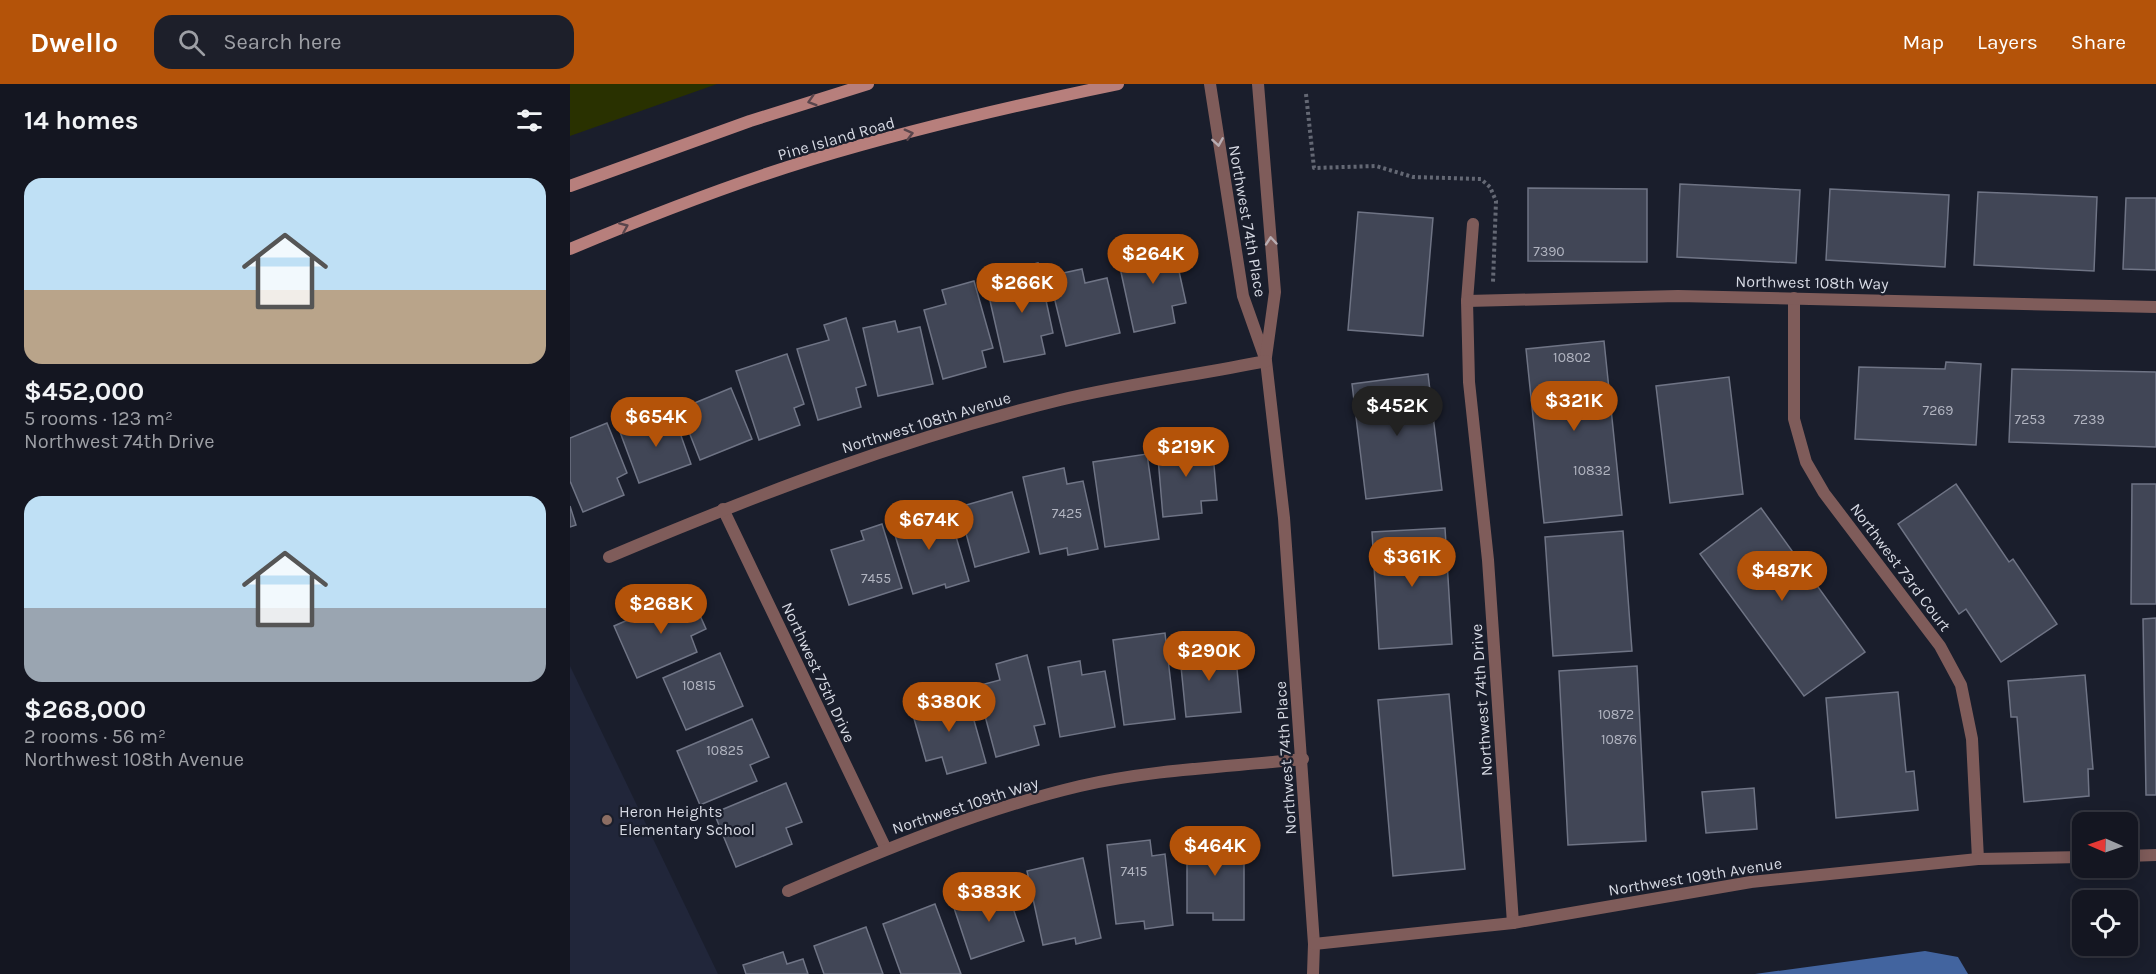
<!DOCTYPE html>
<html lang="en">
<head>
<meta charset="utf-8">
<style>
	body { margin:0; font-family:Karla,sans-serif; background:#1d1f2a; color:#f1f3f6; height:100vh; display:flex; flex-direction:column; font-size:22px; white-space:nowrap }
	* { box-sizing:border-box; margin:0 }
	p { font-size:20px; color:#9d9fa5 }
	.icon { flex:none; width:33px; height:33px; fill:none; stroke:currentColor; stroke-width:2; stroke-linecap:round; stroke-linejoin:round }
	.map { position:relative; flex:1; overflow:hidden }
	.details { display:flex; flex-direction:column; background:#141621; width:570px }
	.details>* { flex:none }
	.needle { width:39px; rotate:272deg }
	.controls { position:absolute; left:1502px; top:728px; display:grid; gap:12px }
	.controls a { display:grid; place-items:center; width:66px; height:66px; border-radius:12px; background:#141621; box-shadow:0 3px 15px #0003,0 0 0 2px #33353f; font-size:30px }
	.price { position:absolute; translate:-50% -51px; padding:0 14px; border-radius:21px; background:#b45309; color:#fff; font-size:20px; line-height:39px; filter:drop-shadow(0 2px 3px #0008) }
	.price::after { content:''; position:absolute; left:50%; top:36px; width:18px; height:14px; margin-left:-9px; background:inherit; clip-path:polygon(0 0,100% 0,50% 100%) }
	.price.current { background:#222; color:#fff }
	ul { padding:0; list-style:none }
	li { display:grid; align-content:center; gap:12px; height:318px; padding:0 24px }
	li span { display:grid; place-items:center; height:186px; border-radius:18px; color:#555 }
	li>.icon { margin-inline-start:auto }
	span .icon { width:108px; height:108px; fill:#fffc; stroke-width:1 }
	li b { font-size:26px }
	h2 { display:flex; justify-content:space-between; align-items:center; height:72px; padding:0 24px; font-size:26px }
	header { display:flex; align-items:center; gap:36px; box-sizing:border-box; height:84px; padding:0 30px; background:#b45309; color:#fff }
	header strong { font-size:28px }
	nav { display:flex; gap:33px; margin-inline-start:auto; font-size:21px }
	.search { width:420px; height:54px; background:#1d1f2a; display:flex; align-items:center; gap:15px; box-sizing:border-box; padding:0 21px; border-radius:18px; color:#9d9fa5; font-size:22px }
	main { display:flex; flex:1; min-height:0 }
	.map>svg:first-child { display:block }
	.built { fill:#21263a }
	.green { fill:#293100 }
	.water { fill:#42649f }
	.building { fill:#414656; stroke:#6f7485; stroke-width:1.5 }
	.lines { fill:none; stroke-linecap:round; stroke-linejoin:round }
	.path { stroke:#646874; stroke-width:4; stroke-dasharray:3 3; stroke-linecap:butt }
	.minor { stroke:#7f5c5a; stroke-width:12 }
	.secondary { stroke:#b77f7c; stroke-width:12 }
	.oneway { stroke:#59454c }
	.oneway2 { stroke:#b8adb3 }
	.education-dot { fill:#8d6e63; stroke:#1a1e2c; stroke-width:2 }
	.labels { text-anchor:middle; stroke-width:4.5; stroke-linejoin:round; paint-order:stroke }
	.number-label { font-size:14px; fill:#b1b4c0 }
	.street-label { font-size:16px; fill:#d6d9e3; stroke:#1a1e2c }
	.poi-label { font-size:16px; fill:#d6d9e3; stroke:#1a1e2c; text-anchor:start }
</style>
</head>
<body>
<header>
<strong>Dwello</strong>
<div class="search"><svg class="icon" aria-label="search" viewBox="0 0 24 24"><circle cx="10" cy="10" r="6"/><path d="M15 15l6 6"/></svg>Search here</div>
<nav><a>Map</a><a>Layers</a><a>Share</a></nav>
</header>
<main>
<section class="details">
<h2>14 homes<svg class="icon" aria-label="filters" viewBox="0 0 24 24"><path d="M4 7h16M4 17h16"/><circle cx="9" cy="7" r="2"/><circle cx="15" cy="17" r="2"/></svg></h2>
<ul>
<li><span style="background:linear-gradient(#bfe0f5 60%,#b9a48a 0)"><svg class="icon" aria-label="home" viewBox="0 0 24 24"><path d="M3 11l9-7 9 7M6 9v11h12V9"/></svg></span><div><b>$452,000</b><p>5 rooms · 123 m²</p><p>Northwest 74th Drive</p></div></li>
<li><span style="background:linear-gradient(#bfe0f5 60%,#9aa5b1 0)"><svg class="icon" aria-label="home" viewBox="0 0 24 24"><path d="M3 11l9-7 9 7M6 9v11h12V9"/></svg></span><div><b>$268,000</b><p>2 rooms · 56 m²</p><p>Northwest 108th Avenue</p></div></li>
</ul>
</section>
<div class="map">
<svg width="1586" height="890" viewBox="0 0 1586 890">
	<rect width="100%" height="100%" fill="#1a1e2c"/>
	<!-- built -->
	<path class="built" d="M 0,582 L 148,890 L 0,890 Z"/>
	<!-- green -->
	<path class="green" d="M 0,0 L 147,0 L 0,52 Z"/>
	<!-- water -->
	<path class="water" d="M 1355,867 L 1388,873 L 1398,890 L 1185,890 Z"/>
	<!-- building -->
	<g class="building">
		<path d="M 1110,100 L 1230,106 L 1226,179 L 1107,173 Z"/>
		<path d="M 958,104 L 1077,105 L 1077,178 L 958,177 Z"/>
		<path d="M 1260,105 L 1379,111 L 1375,183 L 1256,176 Z"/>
		<path d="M 1408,108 L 1527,113 L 1524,187 L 1404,181 Z"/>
		<path d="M 1556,114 L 1586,114 L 1586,186 L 1553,185 Z"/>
		<path d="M 788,128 L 863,134 L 853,252 L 778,246 Z"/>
		<path d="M 601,151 L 616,219 L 602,222 L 605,239 L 564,248 L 549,179 L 574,173 L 570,157 Z"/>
		<path d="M 468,179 L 483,249 L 471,252 L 475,270 L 434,278 L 418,208 L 441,203 L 437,187 Z"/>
		<path d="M 512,185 L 515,199 L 537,194 L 550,249 L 496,262 L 479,192 Z"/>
		<path d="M 404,197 L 423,264 L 412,267 L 416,283 L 373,295 L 354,226 L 376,220 L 372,206 Z"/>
		<path d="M 276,234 L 296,301 L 286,304 L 291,323 L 248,336 L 227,265 L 259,256 L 254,241 Z"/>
		<path d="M 325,237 L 328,248 L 350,243 L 363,300 L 308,312 L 293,244 Z"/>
		<path d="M 1034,257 L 1052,431 L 974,439 L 956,265 Z"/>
		<path d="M 217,270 L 234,320 L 224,324 L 230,341 L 189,356 L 166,287 Z"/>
		<path d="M 1376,278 L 1411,280 L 1406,361 L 1285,355 L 1289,283 L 1375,285 Z"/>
		<path d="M 1442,285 L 1586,288 L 1586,363 L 1439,358 Z"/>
		<path d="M 858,290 L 872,406 L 796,415 L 782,300 Z"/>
		<path d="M 1159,293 L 1173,410 L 1100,419 L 1086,302 Z"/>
		<path d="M 161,304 L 182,355 L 130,376 L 110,325 Z"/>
		<path d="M 103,329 L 121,380 L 69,399 L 50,348 Z"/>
		<path d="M 37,339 L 57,389 L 47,394 L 54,411 L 13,428 L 0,397 L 0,354 Z"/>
		<path d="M 642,358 L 647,416 L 631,417 L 632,429 L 593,433 L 587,362 Z"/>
		<path d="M 577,370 L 589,455 L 535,463 L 523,378 Z"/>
		<path d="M 494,384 L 497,400 L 513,397 L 528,465 L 498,471 L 497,464 L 470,470 L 453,393 Z"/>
		<path d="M 1386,400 L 1439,478 L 1443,475 L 1487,540 L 1431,578 L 1396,525 L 1389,530 L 1328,440 Z"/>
		<path d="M 1562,400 L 1586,400 L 1586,520 L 1561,520 Z"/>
		<path d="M 442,408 L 459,468 L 405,483 L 389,423 Z"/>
		<path d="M 0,422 L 6,441 L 0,443 Z"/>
		<path d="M 358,424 L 362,437 L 380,432 L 399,497 L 376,504 L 375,500 L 343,510 L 320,435 Z"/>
		<path d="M 1191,424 L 1295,568 L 1234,612 L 1130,470 Z"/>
		<path d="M 312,440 L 332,504 L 279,521 L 261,466 L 294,456 L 291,447 Z"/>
		<path d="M 875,444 L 882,560 L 809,565 L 802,448 Z"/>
		<path d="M 1053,447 L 1062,567 L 983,572 L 975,453 Z"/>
		<path d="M 120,509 L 136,545 L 121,552 L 127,568 L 67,594 L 44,542 Z"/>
		<path d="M 1586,534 L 1586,711 L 1576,711 L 1573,535 Z"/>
		<path d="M 595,549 L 605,635 L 554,641 L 543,556 Z"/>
		<path d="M 645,559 L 647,576 L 666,574 L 671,628 L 616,633 L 609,562 Z"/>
		<path d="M 150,569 L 173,622 L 116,646 L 93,594 Z"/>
		<path d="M 457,571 L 475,640 L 464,642 L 469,661 L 426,673 L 407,602 L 430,596 L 426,580 Z"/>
		<path d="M 510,577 L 512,591 L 535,587 L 545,643 L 490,653 L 478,583 Z"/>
		<path d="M 1067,582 L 1076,757 L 998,761 L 989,587 Z"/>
		<path d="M 1515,591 L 1523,685 L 1518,685 L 1519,712 L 1454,718 L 1447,633 L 1441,633 L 1438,597 Z"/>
		<path d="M 396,608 L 416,679 L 377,690 L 372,673 L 356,677 L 341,624 Z"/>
		<path d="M 1328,608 L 1336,688 L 1344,687 L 1348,726 L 1266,734 L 1256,614 Z"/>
		<path d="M 879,610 L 895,785 L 823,792 L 808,616 Z"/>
		<path d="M 182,635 L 199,673 L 180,681 L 187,697 L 130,721 L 107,667 Z"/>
		<path d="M 216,699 L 232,738 L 216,744 L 222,760 L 166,783 L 144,729 Z"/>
		<path d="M 1184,704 L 1187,745 L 1136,749 L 1132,708 Z"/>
		<path d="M 617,748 L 657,748 L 657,764 L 674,764 L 674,836 L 643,836 L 643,829 L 617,829 Z"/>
		<path d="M 580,756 L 582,772 L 595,770 L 603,841 L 575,845 L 574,837 L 546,840 L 537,761 Z"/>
		<path d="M 513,774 L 531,854 L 506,860 L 505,854 L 473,861 L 457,787 Z"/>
		<path d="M 436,803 L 454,857 L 401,875 L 383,821 Z"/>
		<path d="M 365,820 L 391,890 L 331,890 L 313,840 Z"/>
		<path d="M 296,843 L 313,890 L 254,890 L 244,862 Z"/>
		<path d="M 213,868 L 217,880 L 233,875 L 238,890 L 176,890 L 173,881 Z"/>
	</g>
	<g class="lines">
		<!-- path -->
		<path class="path" d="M 736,10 L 744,84 L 806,82 L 843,93 L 911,95 L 920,103 L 926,117 L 923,198"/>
		<!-- minor -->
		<g class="minor">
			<path d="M 640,0 L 673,212 L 696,277 L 714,434 L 744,860 L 743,890"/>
			<path d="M 688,0 L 705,208 L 696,273"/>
			<path d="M 903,140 L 897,217 L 899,298 L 918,476 L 943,839"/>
			<path d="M 1224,214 L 1224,335 L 1236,378 L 1254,409 L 1370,562 L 1391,601 L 1402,655 L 1408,775"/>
			<path d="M 897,217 L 1108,212 L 1586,223"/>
			<path d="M 153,425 L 316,765"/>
			<path d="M 39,473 C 186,411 334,354 490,316 C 557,300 627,291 696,277"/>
			<path d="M 1557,772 L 1586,771"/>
			<path d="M 218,807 C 313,766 409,726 510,702 C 583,685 659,683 733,675"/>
			<path d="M 744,860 L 943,839 L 1181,798 L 1408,775 L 1512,773"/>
		</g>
		<!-- secondary -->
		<g class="secondary">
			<path d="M 0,102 L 180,37 L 298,0"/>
			<path d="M 0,165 C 79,132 161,100 243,75 C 343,45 446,21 548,0"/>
		</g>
	</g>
	<!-- one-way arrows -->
	<defs><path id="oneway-chevron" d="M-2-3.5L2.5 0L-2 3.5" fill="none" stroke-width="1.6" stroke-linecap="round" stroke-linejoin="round" transform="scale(1.5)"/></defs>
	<g class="oneway">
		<use href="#oneway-chevron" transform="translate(242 17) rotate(163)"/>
		<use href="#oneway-chevron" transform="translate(339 50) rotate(-15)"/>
		<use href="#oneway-chevron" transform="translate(54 143) rotate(-23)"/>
	</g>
	<g class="oneway2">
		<use href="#oneway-chevron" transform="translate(648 58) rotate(81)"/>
		<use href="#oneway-chevron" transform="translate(701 157) rotate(-95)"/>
	</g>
	<!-- markers -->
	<circle class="education-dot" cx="37" cy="736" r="6"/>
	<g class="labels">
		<!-- number labels -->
		<g class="number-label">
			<text x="979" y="172">7390</text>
			<text x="1002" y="278">10802</text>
			<text x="1368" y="331">7269</text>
			<text x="1460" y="340">7253</text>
			<text x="1519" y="340">7239</text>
			<text x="1022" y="391">10832</text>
			<text x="497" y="434">7425</text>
			<text x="306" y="499">7455</text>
			<text x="129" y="606">10815</text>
			<text x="1046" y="635">10872</text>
			<text x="1049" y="660">10876</text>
			<text x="155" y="671">10825</text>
			<text x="564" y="792">7415</text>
		</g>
		<!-- street labels -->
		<g class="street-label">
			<text transform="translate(266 54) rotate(-16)" y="6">Pine Island Road</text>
			<text transform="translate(678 137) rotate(80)" y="6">Northwest 74th Place</text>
			<text transform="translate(1242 198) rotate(1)" y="6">Northwest 108th Way</text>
			<text transform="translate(356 338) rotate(-17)" y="6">Northwest 108th Avenue</text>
			<text transform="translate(1331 483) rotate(53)" y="6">Northwest 73rd Court</text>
			<text transform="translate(249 588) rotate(65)" y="6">Northwest 75th Drive</text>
			<text transform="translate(911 616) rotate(-94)" y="6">Northwest 74th Drive</text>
			<text transform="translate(715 674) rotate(-94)" y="6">Northwest 74th Place</text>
			<text transform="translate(395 721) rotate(-18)" y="6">Northwest 109th Way</text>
			<text transform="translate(1125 792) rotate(-9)" y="6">Northwest 109th Avenue</text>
		</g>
		<!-- poi labels -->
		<g class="poi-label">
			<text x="49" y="733">Heron Heights<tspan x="49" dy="18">Elementary School</tspan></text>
		</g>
	</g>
</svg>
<div class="controls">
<a><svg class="needle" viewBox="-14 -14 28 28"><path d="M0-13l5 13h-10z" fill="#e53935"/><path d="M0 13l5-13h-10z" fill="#9d9fa5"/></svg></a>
<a><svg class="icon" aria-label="locate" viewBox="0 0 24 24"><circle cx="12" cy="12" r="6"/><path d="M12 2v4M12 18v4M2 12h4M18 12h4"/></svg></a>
</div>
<b class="price" style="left:583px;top:201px">$264K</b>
<b class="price" style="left:452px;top:230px">$266K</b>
<b class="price" style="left:1004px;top:348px">$321K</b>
<b class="price current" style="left:827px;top:353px">$452K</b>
<b class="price" style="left:86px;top:364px">$654K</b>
<b class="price" style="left:616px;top:394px">$219K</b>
<b class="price" style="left:359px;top:467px">$674K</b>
<b class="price" style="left:842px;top:504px">$361K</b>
<b class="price" style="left:1212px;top:518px">$487K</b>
<b class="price" style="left:91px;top:551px">$268K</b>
<b class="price" style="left:639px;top:598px">$290K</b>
<b class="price" style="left:379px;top:649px">$380K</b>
<b class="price" style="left:645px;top:793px">$464K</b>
<b class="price" style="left:419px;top:839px">$383K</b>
</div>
</main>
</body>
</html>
